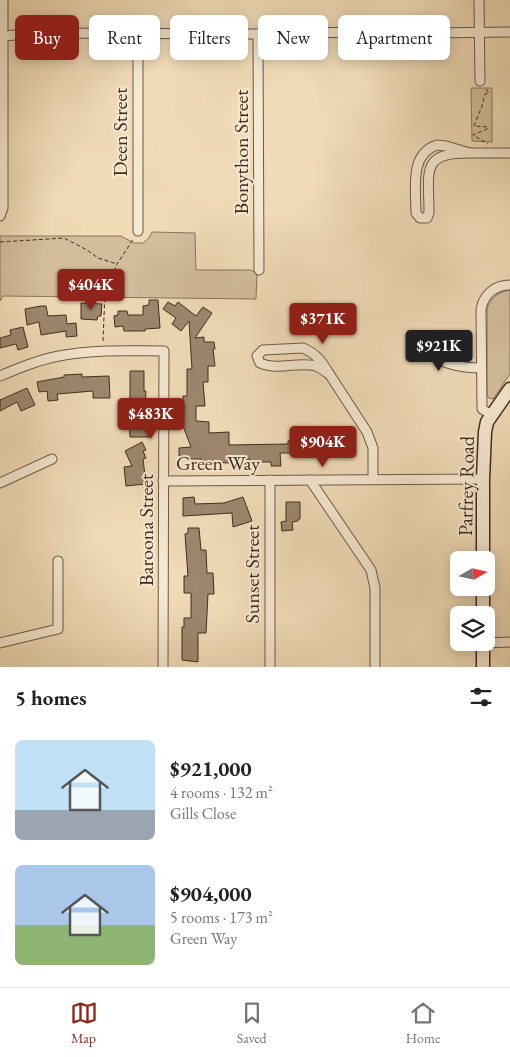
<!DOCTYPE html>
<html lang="en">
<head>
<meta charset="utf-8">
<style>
	body { margin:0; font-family:"EB Garamond",serif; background:#f6f6f6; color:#222; height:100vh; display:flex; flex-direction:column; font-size:19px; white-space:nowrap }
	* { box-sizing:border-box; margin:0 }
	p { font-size:16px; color:#767676 }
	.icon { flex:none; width:28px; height:28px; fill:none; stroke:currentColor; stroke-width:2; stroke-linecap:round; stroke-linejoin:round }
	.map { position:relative; height:667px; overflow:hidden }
	.details { display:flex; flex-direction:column; background:#fff; flex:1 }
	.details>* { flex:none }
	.guide { position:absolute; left:15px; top:15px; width:480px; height:45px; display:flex; gap:10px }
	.needle { width:32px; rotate:81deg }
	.tools { position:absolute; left:450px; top:551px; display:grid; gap:10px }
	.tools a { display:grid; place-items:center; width:45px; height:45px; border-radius:8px; background:#fff; box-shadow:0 2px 12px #0003; font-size:25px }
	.price { position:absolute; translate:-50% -42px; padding:0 11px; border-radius:5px; background:#8f2418; color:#fff; font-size:16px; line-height:32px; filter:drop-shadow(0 1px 2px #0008) }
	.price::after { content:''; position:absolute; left:50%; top:30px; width:15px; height:11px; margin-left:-8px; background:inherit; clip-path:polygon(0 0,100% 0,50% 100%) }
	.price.current { background:#222; color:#fff }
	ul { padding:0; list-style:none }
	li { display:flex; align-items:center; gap:15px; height:125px; padding:0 15px }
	li span { display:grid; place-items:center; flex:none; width:140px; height:100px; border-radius:8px; color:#555 }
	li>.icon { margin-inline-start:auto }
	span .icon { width:60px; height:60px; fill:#fffc; stroke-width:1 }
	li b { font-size:21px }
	h2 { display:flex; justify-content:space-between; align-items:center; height:60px; padding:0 15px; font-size:21px }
	.tag { padding:0 18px; border-radius:8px; background:#fff; box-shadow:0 2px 12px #0003; font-size:18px; line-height:45px }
	.tag.current { background:#8f2418; color:#fff }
	.tabs { display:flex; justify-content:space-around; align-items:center; height:70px; border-top:1px solid #e0e0e0; background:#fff; font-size:14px; color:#767676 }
	.tabs a { display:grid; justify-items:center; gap:2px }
	.tabs .current { color:#8f2418 }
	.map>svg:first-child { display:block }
	.green { fill:#d3bd9d; stroke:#8b745e }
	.building { fill:#9d876e; stroke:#432c1f }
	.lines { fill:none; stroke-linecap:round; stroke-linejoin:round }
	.minor-casing { stroke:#6e5845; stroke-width:11 }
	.secondary-casing { stroke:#432c1f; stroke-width:15 }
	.path { stroke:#432c1f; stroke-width:1; stroke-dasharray:4 2.5; stroke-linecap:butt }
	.minor { stroke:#f5e8d0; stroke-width:9 }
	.secondary { stroke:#f5e8d0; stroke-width:12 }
	.labels { text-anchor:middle; stroke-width:4; stroke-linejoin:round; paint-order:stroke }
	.street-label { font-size:20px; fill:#432c1f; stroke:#f5e8d0 }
</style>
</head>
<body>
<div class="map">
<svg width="510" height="667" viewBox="0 0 510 667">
	<rect width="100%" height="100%" fill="#f0dbb7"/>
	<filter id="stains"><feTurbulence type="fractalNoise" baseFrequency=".004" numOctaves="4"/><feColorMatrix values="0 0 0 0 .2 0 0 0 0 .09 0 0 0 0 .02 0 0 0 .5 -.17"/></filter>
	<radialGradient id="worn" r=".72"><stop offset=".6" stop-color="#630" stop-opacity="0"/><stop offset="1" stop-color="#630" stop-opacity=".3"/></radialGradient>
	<!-- green -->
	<g class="green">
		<path d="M 471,88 L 492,88 L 492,142 L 472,141 Z"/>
		<path d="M 152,232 L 195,233 L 196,270 L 250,270 L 257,273 L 256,299 L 3,296 L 0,301 L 0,236 L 121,236 L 134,243 L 143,243 L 149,238 Z"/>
		<path d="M 510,290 L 510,374 L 493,399 L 489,398 L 487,395 L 487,308 C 492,297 498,292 510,290 Z"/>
	</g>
	<!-- building -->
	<g class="building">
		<path d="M 149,300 L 158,300 L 160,328 L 145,329 L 145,331 L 124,331 L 123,326 L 115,327 L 114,316 L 118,315 L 118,311 L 127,311 L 128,315 L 143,315 L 143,306 L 149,305 Z"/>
		<path d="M 168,302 L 175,306 L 178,302 L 196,316 L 203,307 L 212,313 L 195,338 L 204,337 L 204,342 L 214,342 L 215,349 L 213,349 L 215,366 L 208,366 L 208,382 L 203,382 L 205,406 L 196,406 L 196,421 L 209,422 L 209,433 L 229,432 L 229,445 L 288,444 L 288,441 L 305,441 L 305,451 L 300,451 L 300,453 L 280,453 L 281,466 L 271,466 L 271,462 L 250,462 L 250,459 L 233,460 L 233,462 L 230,463 L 201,462 L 201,459 L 190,459 L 190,457 L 179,456 L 179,448 L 191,447 L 183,426 L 184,405 L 183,405 L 183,396 L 187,396 L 187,369 L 192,369 L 189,321 L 181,331 L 172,324 L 176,318 L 163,309 Z"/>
		<path d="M 81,303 L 102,304 L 101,316 L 98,316 L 97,320 L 81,319 Z"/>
		<path d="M 41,306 L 46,306 L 48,316 L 66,315 L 67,324 L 76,323 L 77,336 L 66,337 L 66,331 L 41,335 L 39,322 L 27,325 L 25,309 Z"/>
		<path d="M 23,327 L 28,347 L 18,350 L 16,344 L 0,348 L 0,338 L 11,335 L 10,330 Z"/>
		<path d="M 130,371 L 144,371 L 144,391 L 146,391 L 144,423 L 148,423 L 149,437 L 130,437 L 129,420 L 133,420 L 133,401 L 130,401 Z"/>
		<path d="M 82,374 L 82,377 L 109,376 L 110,398 L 93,398 L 93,391 L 57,394 L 58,400 L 48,401 L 47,391 L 39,392 L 37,382 L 64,377 L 64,375 Z"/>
		<path d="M 27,388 L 35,405 L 21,411 L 17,402 L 0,411 L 0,400 Z"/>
		<path d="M 142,442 L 146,450 L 143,451 L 146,458 L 143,459 L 146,484 L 126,486 L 124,467 L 132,466 L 125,451 Z"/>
		<path d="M 194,497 L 195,504 L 224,503 L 243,497 L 252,521 L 233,527 L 232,513 L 183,516 L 183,498 Z"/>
		<path d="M 286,502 L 300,502 L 300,519 L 298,519 L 298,521 L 292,522 L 293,530 L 282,531 L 281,522 L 286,521 Z"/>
		<path d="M 188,528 L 199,528 L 201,550 L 206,550 L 207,573 L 213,573 L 214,594 L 208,594 L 206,633 L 198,633 L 198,662 L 182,660 L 182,627 L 184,627 L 184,618 L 191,618 L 191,593 L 184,593 L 184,576 L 188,576 L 185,534 L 188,533 Z"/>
	</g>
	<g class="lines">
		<defs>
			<g id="minor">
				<path d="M 479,0 L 480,81"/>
				<path d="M 138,32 L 138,231"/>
				<path d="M 258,34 L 259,270"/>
				<path d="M 4,36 L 37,33 L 258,34 L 409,31 L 428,33 L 510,32"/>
				<path d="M 437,145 L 446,146 L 470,153 C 420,152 429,172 429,213 L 427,218 L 420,218 L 416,213 C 416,189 409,154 437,145 Z"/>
				<path d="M 470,153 L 510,153"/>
				<path d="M 0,216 L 3,208 L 3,0"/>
				<path d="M 422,337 C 424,343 427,350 432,354 C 443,365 465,368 481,368"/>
				<path d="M 303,348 C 317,354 322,362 330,375 C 326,372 321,368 316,366 C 298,361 278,371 260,363 L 257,356 L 263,350 Z"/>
				<path d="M 330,375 L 367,432 L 373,448 L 373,479"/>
				<path d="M 0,376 C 19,368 38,360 59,356 C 93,349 129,351 164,351 L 163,667"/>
				<path d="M 492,415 L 482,409 L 481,309 C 484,294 495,285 510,285"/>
				<path d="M 270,480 L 270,667"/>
				<path d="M 310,480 L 371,570 L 375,588 L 375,667"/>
				<path d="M 163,481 L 483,479"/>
				<path d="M 0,483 L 52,459"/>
				<path d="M 0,643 L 58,629 L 58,561"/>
				<path d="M 483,643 L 510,642"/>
			</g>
			<g id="secondary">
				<path d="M 483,560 L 483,479 L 485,432 L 487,422 L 510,389"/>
				<path d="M 483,588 L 483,615"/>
				<path d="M 483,667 L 483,642"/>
			</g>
		</defs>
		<!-- minor casing -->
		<use href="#minor" class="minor-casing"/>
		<!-- secondary casing -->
		<use href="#secondary" class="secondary-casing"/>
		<!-- path -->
		<g class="path">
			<path d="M 486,89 L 489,93 L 485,94 L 482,106 L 474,126 L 488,127 L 487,129 L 473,135 L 488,144"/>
			<path d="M 0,242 L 64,238 L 87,250 L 98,258 L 117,264"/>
			<path d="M 103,341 L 105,292 L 117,264 L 134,238"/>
		</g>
		<!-- minor -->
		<use href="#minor" class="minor"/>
		<!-- secondary -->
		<use href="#secondary" class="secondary"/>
	</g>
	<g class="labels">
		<!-- street labels -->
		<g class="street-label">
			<text transform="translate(120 132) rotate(-90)" y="7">Deen Street</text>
			<text transform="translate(241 152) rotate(-90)" y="7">Bonython Street</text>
			<text x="218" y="470">Green Way</text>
			<text transform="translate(466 486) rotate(-89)" y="7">Parfrey Road</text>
			<text transform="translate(146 530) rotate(-90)" y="7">Baroona Street</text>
			<text transform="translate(252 574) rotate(-90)" y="7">Sunset Street</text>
		</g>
	</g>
	<rect width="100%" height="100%" filter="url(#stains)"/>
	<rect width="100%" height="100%" fill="url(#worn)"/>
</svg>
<div class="tools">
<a><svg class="needle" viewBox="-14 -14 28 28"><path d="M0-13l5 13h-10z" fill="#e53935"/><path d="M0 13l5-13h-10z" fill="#767676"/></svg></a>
<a><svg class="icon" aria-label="layers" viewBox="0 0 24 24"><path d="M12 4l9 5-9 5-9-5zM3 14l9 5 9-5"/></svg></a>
</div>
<b class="price" style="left:91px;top:311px">$404K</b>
<b class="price" style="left:323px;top:345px">$371K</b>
<b class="price current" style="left:439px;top:372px">$921K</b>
<b class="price" style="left:151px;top:440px">$483K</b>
<b class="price" style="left:323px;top:468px">$904K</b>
<div class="guide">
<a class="tag current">Buy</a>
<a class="tag">Rent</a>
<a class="tag">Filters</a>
<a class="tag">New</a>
<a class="tag">Apartment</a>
</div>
</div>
<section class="details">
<h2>5 homes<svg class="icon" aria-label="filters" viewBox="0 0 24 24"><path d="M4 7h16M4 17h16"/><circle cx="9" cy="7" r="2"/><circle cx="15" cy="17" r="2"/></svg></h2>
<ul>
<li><span style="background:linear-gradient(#bfe0f5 70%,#9aa5b1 0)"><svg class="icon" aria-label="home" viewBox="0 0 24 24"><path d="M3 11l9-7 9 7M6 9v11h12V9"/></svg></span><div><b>$921,000</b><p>4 rooms · 132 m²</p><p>Gills Close</p></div></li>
<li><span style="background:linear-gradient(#a9c7e8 60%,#8fb573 0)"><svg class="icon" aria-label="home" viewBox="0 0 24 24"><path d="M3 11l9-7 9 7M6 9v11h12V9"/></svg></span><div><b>$904,000</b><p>5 rooms · 173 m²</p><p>Green Way</p></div></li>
</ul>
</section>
<nav class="tabs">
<a class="current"><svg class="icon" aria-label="map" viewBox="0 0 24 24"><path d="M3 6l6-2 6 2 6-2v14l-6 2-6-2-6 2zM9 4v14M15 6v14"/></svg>Map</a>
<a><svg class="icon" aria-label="saved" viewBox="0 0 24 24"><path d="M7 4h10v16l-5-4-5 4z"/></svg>Saved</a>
<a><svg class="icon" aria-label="home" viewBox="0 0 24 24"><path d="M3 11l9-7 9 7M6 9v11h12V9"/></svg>Home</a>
</nav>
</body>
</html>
